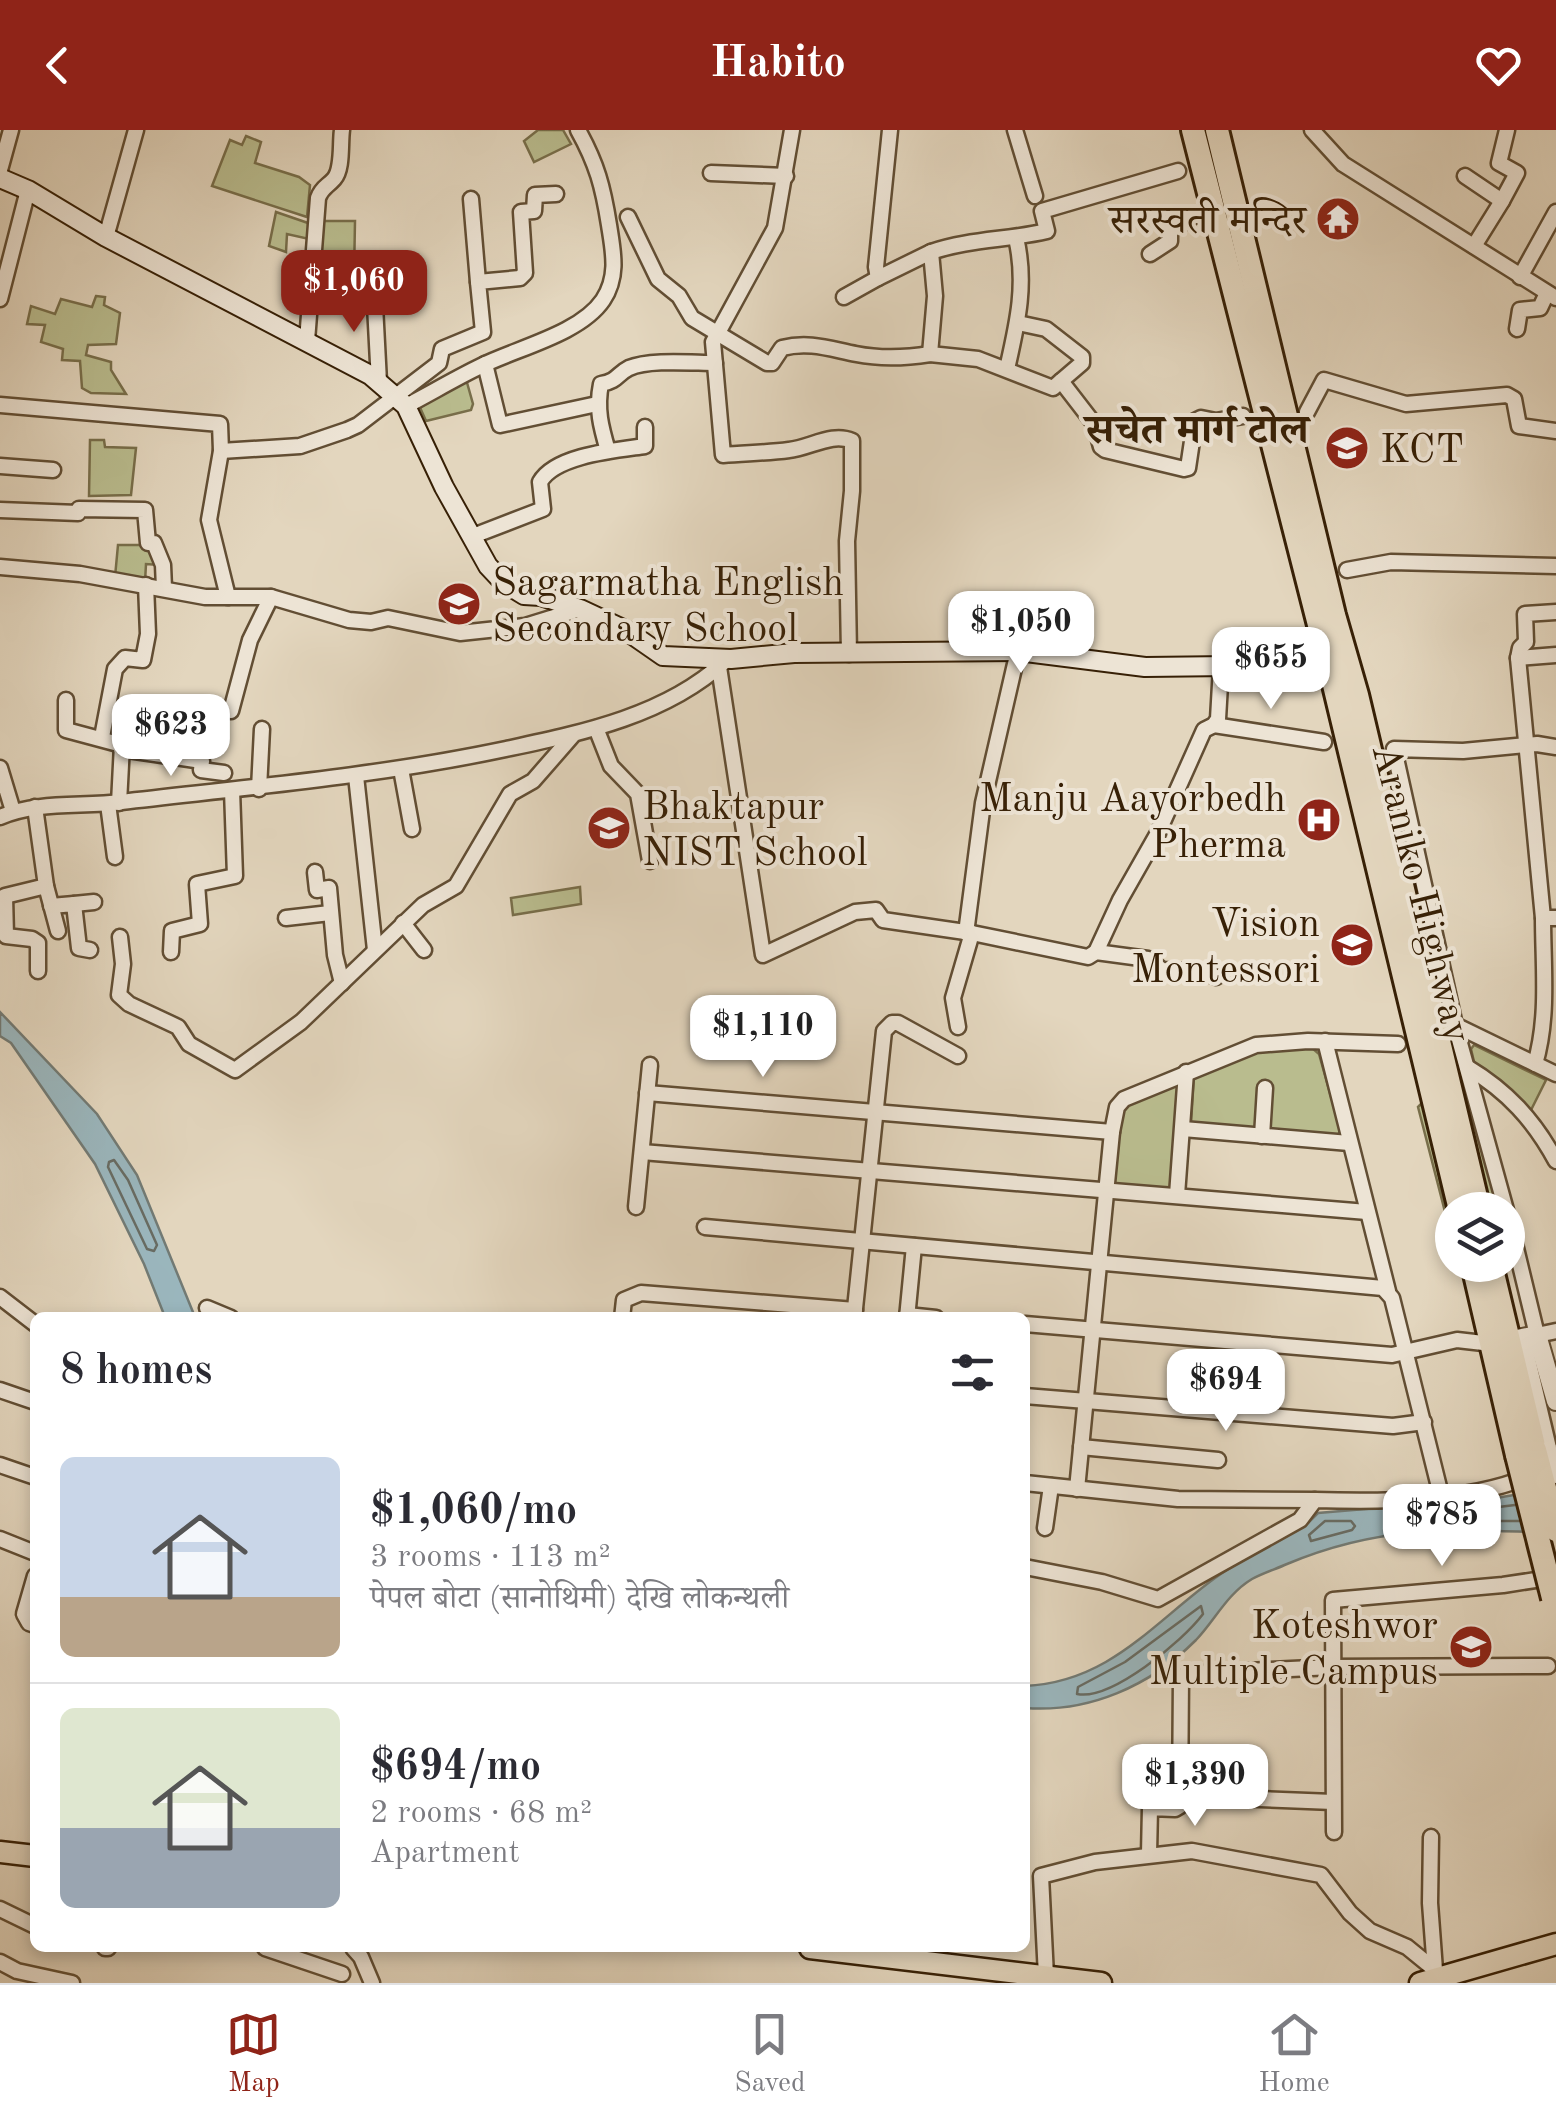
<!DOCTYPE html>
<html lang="en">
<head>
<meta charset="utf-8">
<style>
	body { margin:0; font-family:"Old Standard TT","Noto Serif Devanagari",serif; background:#f7f7f7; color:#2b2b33; height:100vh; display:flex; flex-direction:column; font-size:38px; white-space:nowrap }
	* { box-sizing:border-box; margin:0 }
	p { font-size:32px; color:#7c7c81 }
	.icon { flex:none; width:55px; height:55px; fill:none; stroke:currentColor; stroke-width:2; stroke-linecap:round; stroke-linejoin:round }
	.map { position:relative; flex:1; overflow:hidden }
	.panel { position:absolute; left:30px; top:1182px; width:1000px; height:640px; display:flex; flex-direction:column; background:#fff; border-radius:15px; box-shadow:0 5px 15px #0003 }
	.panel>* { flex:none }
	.buttons { position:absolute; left:1435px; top:1062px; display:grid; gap:20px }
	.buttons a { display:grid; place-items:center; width:90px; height:90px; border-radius:50%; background:#fff; box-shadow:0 5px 15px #0003; font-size:50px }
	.price { position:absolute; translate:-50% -85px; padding:0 22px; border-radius:20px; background:#fff; color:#222; font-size:32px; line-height:65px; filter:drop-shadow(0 2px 5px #0008) }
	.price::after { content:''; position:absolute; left:50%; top:60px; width:30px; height:22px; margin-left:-15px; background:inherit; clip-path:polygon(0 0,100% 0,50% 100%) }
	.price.active { background:#8f2418; color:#fff }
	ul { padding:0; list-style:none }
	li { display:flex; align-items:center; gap:30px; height:250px; padding:0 30px }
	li+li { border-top:2px solid #e1e1e2 }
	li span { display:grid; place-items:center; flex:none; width:280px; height:200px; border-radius:15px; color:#555 }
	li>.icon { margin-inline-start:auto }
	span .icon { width:120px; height:120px; fill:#fffc; stroke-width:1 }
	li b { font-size:42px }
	h2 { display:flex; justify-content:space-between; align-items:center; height:120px; padding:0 30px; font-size:42px }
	header { display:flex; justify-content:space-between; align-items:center; height:130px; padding:0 30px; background:#8f2418; color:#fff; font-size:45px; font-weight:700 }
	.tab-bar { display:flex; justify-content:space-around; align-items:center; height:140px; border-top:2px solid #e1e1e2; background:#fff; font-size:28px; color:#7c7c81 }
	.tab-bar a { display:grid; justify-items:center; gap:5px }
	.tab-bar .active { color:#8f2418 }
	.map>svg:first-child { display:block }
	.green { fill:#b9bc8e; stroke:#786e4a; stroke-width:2.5 }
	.water { fill:#9ab6bd; stroke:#727a74; stroke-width:2.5 }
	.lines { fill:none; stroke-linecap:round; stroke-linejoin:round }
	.shore { stroke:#686b62; stroke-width:2.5 }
	.minor-casing { stroke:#624e34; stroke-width:19 }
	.tertiary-casing { stroke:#624e34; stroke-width:22 }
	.secondary-casing { stroke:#372006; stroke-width:22 }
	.primary-casing { stroke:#372006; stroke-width:25 }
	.trunk-casing { stroke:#372006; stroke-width:28 }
	.minor { stroke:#ede4d5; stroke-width:14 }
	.tertiary { stroke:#ede4d5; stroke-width:18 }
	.secondary { stroke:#ede4d5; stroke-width:18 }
	.primary { stroke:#e3d6be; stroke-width:20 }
	.trunk { stroke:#e3d6be; stroke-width:22 }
	.minor-bridge-casing { stroke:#624e34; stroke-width:19; stroke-linecap:butt }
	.trunk-bridge-casing { stroke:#372006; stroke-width:28; stroke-linecap:butt }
	.minor-bridge { stroke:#ede4d5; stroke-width:14 }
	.trunk-bridge { stroke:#e3d6be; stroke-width:22 }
	.labels { text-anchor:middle; stroke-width:8; stroke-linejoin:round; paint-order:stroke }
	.poi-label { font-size:40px; fill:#372006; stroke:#ede4d5; text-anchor:end }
	.street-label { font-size:40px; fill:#372006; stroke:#ede4d5 }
	.neighbourhood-label { font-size:42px; font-weight:bold; fill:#372006; stroke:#ede4d5 }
</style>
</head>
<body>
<header><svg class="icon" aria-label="back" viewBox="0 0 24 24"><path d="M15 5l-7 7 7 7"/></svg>Habito<svg class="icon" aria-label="heart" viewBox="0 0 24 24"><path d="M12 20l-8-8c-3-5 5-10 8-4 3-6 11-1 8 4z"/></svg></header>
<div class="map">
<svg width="1556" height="1853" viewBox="0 0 1556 1853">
	<rect width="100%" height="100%" fill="#e3d6be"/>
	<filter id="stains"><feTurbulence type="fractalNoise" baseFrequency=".002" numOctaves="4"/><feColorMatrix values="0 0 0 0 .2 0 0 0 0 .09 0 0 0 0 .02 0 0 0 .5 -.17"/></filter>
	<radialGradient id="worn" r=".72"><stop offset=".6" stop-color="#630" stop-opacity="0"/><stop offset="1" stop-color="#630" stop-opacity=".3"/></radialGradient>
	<!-- green -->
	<g class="green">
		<path d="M 538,0 L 563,0 L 571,14 L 534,32 L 524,11 Z"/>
		<path d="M 246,6 L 261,12 L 255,33 L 299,47 L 310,55 L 307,87 L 212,56 L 230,10 L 242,15 Z"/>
		<path d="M 276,82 L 308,93 L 309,109 L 287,104 L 286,122 L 269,116 Z"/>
		<path d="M 318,91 L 355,91 L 354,146 L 314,144 Z"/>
		<path d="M 96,166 L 105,167 L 104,175 L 120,183 L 116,214 L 88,215 L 86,225 L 111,232 L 111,240 L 126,264 L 91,263 L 82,258 L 80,231 L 62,230 L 63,219 L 41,212 L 45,195 L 27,194 L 31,176 L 55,184 L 61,169 L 92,177 Z"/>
		<path d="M 466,249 L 473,274 L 471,280 L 426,291 L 418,273 Z"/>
		<path d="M 90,310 L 104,310 L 105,317 L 136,318 L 131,365 L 89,366 Z"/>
		<path d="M 118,415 L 153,415 L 161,435 L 146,434 L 145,452 L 115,447 Z"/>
		<path d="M 1406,720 L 1482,1008 L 1497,1080 L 1490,1080 Z"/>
		<path d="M 580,757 L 581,774 L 513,785 L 511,768 Z"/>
		<path d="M 1376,779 L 1415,930 L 1452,1109 L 1418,977 L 1422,973 Z"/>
		<path d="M 1474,915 L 1546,950 L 1530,982 L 1475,936 L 1471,919 Z"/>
		<path d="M 1311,917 L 1319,924 L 1340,999 L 1338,1007 L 1191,993 L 1194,945 L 1247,923 Z"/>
		<path d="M 1176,953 L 1180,954 L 1175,1055 L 1170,1060 L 1115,1056 L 1113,1052 L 1122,976 Z"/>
	</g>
	<!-- water -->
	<g class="water">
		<path d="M 0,882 L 97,984 L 137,1045 L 195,1187 L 165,1187 L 144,1134 L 95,1034 L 11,913 L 0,906 Z"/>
		<path d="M 1556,1358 L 1556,1403 C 1455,1399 1382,1394 1287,1434 C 1276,1439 1263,1443 1252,1449 C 1227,1464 1215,1490 1196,1510 C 1150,1556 1089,1583 1025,1578 L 1025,1556 C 1109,1552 1152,1494 1215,1448 C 1244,1427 1277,1410 1308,1393 L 1318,1383 L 1496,1368 Z"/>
	</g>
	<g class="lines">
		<!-- shore -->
		<g class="shore">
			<path d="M 114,1030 L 128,1050 L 157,1115 L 154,1121 L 147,1119 L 108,1037 L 109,1032 Z"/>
			<path d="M 1515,1375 L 1466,1381 L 1462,1387 L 1466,1391 L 1519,1391"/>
			<path d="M 1325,1391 L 1351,1391 L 1355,1396 L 1352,1400 L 1311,1411 L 1309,1405 Z"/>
			<path d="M 1201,1476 L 1203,1484 C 1183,1511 1111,1571 1077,1564 L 1078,1557 L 1125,1532 Z"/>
		</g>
		<defs>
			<g id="minor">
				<path d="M 792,0 L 775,98 L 713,212 L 723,325 C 745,323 767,323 789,320 C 810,318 832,302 852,311 L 852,361 L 847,411 L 849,524"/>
				<path d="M 890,0 L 876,137 L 878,148 L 931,122"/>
				<path d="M 1015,0 L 1035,66"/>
				<path d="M 1312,0 L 1343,34 L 1556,168"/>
				<path d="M 0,40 L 11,0"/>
				<path d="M 1178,41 L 1042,81 L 1047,101 C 1009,110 969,109 931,122 L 935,166 L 930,224 L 978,229 L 1053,258 L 1061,251 L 1095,295 L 1101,317 L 1105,320 L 1184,339 L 1188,338 L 1195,291 L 1201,288 L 1216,291 L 1243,286"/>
				<path d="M 711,43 L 786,46"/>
				<path d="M 1465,46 L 1502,71 L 1474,116"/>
				<path d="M 471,69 L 478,152"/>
				<path d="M 1502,71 L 1517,43 L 1499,33 L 1507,0"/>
				<path d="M 628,87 L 658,149 L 679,166 L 692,188 L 767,233 L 772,233 L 782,218 C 809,211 830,219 856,224 C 881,229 905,228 930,224"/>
				<path d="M 106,107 L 136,0"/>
				<path d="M 1150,124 L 1170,111 L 1170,101 L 1194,86"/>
				<path d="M 1520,147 L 1556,82"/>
				<path d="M 374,156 L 379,252"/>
				<path d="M 844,167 L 878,148"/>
				<path d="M 0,169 L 28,60"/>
				<path d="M 1018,193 L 1046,199 L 1082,227 L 1082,233 L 1061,251"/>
				<path d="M 1517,199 L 1520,180 L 1540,178 L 1547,163"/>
				<path d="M 307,211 L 318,68 C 322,57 327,57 334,49 C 343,39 340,14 342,0"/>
				<path d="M 485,234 L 500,295 L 597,274"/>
				<path d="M 1007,239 C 1017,195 1027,154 1016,108"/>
				<path d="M 0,275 L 220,294 L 221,321 L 209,390 L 228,467"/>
				<path d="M 406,276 C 431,263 456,248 481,236 C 517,218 580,204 603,170 C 619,146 613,121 609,95 C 603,57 597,34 578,0"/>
				<path d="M 1307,282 L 1324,250 L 1406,274 L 1507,265 L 1514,269 L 1519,296 L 1556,301"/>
				<path d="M 221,321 L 300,316 L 347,300 L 358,295 L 439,233 L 442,219 L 483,202 L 478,152 L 520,148 L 525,143 L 521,82 L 534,81 L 535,65 L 556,64"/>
				<path d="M 608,321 C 601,297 596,279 601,254 C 618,251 617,244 629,238 C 649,229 693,233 715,233"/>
				<path d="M 0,336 L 53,340"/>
				<path d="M 0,380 L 78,383 L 79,379 L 145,380 L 148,413 L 154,413 L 163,435 L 164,458"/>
				<path d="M 473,406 L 543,379 L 540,352 C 555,325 617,320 645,316 L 645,297"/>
				<path d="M 0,437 L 80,444 L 205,467 L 271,467 L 349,490 L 371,492 L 388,488 L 460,503 L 525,496 L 580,479"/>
				<path d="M 1347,440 L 1391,432 L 1556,436"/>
				<path d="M 1556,482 L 1525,484 L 1526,512 L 1520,518 L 1518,528 L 1543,788 L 1556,788"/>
				<path d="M 1518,528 L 1556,525"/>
				<path d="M 719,537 L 763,825 L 855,782 L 876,780 L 883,790 L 972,803 L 1088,827 L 1096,822 L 1148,829 L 1162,840 L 1204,842 L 1216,847"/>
				<path d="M 66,570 L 66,600 L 122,615 L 119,673"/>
				<path d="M 231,581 L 250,510 L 271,467"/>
				<path d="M 1214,595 L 1324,612"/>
				<path d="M 596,598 L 611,636 L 638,664 L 650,731"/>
				<path d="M 102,607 L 115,539 L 125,528 L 143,530 L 148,504 L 146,455"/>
				<path d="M 121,619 L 202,631 L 201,640 L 224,643"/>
				<path d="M 0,638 L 13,681"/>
				<path d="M 401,639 L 412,699"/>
				<path d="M 356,646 L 375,820"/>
				<path d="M 259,659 L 262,599"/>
				<path d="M 108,674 L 115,727"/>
				<path d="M 35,677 L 46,756 L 5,766 L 6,806 L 32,809 L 38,813 L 38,841"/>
				<path d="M 0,687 C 38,671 81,677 121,672 C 250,657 378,646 506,619 C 581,603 665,586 724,532"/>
				<path d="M 315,742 L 317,760 L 329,758 L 335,825 L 342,853"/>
				<path d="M 46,756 L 58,801"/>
				<path d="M 74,774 L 94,772"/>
				<path d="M 51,776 L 74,774 L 79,818 L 90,820"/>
				<path d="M 286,788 L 330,783"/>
				<path d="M 403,793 L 424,820"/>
				<path d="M 966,803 L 983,673 L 1018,521"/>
				<path d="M 120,807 L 123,834 L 119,865 L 129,874 L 178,897 L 189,914 L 235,940 L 301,892 L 423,775 L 456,756 L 510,664 L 533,651 L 574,604"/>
				<path d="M 171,822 L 172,801 L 200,794 L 197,754 L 235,746 L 232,660"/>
				<path d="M 1096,822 L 1120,770 L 1158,703 L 1204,600 L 1214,595 L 1218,589 L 1221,537"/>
				<path d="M 1455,895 L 1556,944"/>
				<path d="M 958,897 L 953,868 L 972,803"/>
				<path d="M 1325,911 L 1388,1161"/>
				<path d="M 1535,934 C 1549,887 1543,836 1543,788"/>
				<path d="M 1467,937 C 1507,961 1534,990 1556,1031"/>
				<path d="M 647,963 L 1112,1002 L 1077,1359"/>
				<path d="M 1183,999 L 1349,1013"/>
				<path d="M 1112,1002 L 1117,977 L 1124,969 L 1256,915 L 1308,911 L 1398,914"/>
				<path d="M 1262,1006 L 1265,958"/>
				<path d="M 642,1022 L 1367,1082"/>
				<path d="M 1177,1065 L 1186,942"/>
				<path d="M 636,1077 L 650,935"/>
				<path d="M 1506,1080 L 1455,895 L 1394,619 L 1463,621 L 1537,614 L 1556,617"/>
				<path d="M 1508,1085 L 1537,1205 L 1556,1201"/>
				<path d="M 705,1097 L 1383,1158 L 1392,1168 L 1441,1365"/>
				<path d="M 0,1167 L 35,1194"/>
				<path d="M 207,1178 L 231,1188"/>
				<path d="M 907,1185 L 936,1188"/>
				<path d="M 622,1188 L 624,1170 L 641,1163 L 855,1180"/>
				<path d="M 854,1188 L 884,901 L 892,893 L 898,893 L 958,926"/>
				<path d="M 907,1188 L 914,1116"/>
				<path d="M 1025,1194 L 1392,1225 L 1457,1210 L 1492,1214"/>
				<path d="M 1523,1208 L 1549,1318"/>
				<path d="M 0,1260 L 35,1272"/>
				<path d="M 1025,1266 L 1393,1296 L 1424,1292"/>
				<path d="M 1081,1317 L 1218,1330"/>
				<path d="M 0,1335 L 35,1347"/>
				<path d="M 1025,1353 L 1178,1369 L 1315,1370"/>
				<path d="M 1045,1398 L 1051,1356"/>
				<path d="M 0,1409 L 35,1423"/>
				<path d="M 1025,1437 L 1102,1452 L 1158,1469 L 1300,1390 L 1315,1370 C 1381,1372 1466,1372 1527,1347"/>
				<path d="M 35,1446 L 24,1484 L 29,1493 L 35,1495"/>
				<path d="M 1182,1666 L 1333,1672"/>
				<path d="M 1334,1702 L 1333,1470 L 1503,1455 L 1555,1447"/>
				<path d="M 1431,1707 L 1430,1773 L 1435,1840"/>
				<path d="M 1149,1724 L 1150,1678 L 1175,1679 L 1180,1676 L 1181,1547 L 1186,1544 L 1332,1537 L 1548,1536"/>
				<path d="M 0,1779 L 35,1796"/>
				<path d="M 105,1818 L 108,1818"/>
				<path d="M 265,1818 L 342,1844"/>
				<path d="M 353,1818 L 361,1827 L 372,1853"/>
				<path d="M 0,1832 L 17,1841 L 72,1853"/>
				<path d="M 1046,1846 L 1041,1746 L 1095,1732 L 1192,1721 L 1321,1745 L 1350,1783 L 1370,1801 L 1407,1817 L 1434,1839"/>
			</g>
			<path id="tertiary" d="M 1498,1213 L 1537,1205 L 1556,1271"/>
			<path id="secondary" d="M 0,48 L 28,60 L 106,107 L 370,245 L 406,276 L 444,357 L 488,436 L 503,452 L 524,465 L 541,466 L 580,479 L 627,501 L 663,526 L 731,529 L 794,523 L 1018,521 L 1145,537 L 1307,535"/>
			<g id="primary">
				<path d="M 0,1722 L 35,1726"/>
				<path d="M 810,1818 L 1101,1853"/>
				<path d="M 1420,1853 L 1556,1814"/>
			</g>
			<g id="trunk">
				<path d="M 1193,0 L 1330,538 L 1460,1080"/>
				<path d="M 1217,0 L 1334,485 L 1357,565 L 1479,1080"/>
				<path d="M 1473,1135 L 1517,1325"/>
				<path d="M 1491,1135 L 1535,1320"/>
			</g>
		</defs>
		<!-- minor casing -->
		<use href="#minor" class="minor-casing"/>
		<!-- tertiary casing -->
		<use href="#tertiary" class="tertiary-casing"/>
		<!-- secondary casing -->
		<use href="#secondary" class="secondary-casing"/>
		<!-- primary casing -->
		<use href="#primary" class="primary-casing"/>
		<!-- trunk casing -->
		<use href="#trunk" class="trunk-casing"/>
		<!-- minor -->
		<use href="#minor" class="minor"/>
		<!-- tertiary -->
		<use href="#tertiary" class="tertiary"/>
		<!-- secondary -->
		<use href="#secondary" class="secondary"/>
		<!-- primary -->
		<use href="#primary" class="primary"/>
		<!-- trunk -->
		<use href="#trunk" class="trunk"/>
		<defs>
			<path id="minor-bridge" d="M 1549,1318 L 1556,1346"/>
			<g id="trunk-bridge">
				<path d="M 1535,1320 L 1556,1400"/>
				<path d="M 1517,1325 L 1553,1468"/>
			</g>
		</defs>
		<!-- minor-bridge casing -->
		<use href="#minor-bridge" class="minor-bridge-casing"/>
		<!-- trunk-bridge casing -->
		<use href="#trunk-bridge" class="trunk-bridge-casing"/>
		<!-- minor-bridge -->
		<use href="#minor-bridge" class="minor-bridge"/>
		<!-- trunk-bridge -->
		<use href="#trunk-bridge" class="trunk-bridge"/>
	</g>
	<!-- icons -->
	<defs>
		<symbol id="temple-disc" viewBox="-11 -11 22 22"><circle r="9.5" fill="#8f2418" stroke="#ede4d5"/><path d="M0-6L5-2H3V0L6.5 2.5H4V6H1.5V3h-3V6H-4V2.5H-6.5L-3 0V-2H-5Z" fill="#fff"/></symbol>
		<symbol id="university-disc" viewBox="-11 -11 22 22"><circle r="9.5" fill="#8f2418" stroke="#ede4d5"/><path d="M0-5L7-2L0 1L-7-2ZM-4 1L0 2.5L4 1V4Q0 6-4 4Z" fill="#fff"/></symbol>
		<symbol id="school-disc" viewBox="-11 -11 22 22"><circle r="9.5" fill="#8f2418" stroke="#ede4d5"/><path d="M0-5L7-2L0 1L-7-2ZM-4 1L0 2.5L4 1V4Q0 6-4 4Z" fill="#fff"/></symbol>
		<symbol id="hospital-disc" viewBox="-11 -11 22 22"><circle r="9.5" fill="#8f2418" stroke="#ede4d5"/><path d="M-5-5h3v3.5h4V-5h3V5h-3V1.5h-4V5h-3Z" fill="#fff"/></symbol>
	</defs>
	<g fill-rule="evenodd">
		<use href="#temple-disc" x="1313" y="64" width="50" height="50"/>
		<use href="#university-disc" x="1322" y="293" width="50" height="50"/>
		<use href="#school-disc" x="434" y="449" width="50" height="50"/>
		<use href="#hospital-disc" x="1294" y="665" width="50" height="50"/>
		<use href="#school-disc" x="584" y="673" width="50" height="50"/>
		<use href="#school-disc" x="1327" y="790" width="50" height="50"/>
		<use href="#university-disc" x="1446" y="1492" width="50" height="50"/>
	</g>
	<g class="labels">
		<!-- poi labels -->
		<g class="poi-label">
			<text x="1306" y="103">सरस्वती मन्दिर</text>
			<text x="1380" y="332" text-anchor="start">KCT</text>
			<text x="492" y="465" text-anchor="start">Sagarmatha English<tspan x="492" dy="46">Secondary School</tspan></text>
			<text x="1286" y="681">Manju Aayorbedh<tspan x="1286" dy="46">Pherma</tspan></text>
			<text x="642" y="689" text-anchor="start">Bhaktapur<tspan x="642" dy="46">NIST School</tspan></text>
			<text x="1320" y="806">Vision<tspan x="1320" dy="46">Montessori</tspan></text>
			<text x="1438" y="1508">Koteshwor<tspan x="1438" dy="46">Multiple Campus</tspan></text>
		</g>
		<!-- street labels -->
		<g class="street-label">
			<text transform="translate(1423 763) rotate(76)" y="14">Araniko Highway</text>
		</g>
		<!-- neighbourhood labels -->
		<g class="neighbourhood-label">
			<text x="1197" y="313">सचेत मार्ग टोल</text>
		</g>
	</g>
	<rect width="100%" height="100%" filter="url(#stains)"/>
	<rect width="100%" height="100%" fill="url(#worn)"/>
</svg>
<div class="buttons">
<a><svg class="icon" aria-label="layers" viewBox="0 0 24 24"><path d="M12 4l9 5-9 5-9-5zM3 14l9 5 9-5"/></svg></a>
</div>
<b class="price active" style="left:354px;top:205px">$1,060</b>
<b class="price" style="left:1021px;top:546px">$1,050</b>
<b class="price" style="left:1271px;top:582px">$655</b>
<b class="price" style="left:171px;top:649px">$623</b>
<b class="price" style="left:763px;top:950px">$1,110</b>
<b class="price" style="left:1226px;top:1304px">$694</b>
<b class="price" style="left:1442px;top:1439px">$785</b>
<b class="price" style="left:1195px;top:1699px">$1,390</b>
<section class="panel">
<h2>8 homes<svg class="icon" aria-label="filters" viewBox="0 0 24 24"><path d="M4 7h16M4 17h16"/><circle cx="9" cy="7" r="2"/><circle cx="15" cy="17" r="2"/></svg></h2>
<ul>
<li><span style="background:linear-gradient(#c9d6e8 70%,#b9a48a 0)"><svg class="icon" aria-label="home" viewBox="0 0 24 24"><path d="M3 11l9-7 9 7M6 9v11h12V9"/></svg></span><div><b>$1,060/mo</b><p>3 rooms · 113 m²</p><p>पेपल बोटा (सानोथिमी) देखि लोकन्थली</p></div></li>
<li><span style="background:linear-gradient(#dfe7d0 60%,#9aa5b1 0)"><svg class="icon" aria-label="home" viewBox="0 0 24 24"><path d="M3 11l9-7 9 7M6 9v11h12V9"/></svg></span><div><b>$694/mo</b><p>2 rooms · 68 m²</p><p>Apartment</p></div></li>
</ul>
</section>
</div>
<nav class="tab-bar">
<a class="active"><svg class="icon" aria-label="map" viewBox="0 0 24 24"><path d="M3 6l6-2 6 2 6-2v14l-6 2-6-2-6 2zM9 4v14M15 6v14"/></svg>Map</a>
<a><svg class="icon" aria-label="saved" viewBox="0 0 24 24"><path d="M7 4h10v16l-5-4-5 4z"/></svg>Saved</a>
<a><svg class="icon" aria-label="home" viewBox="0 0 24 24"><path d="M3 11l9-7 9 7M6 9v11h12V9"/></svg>Home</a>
</nav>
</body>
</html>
